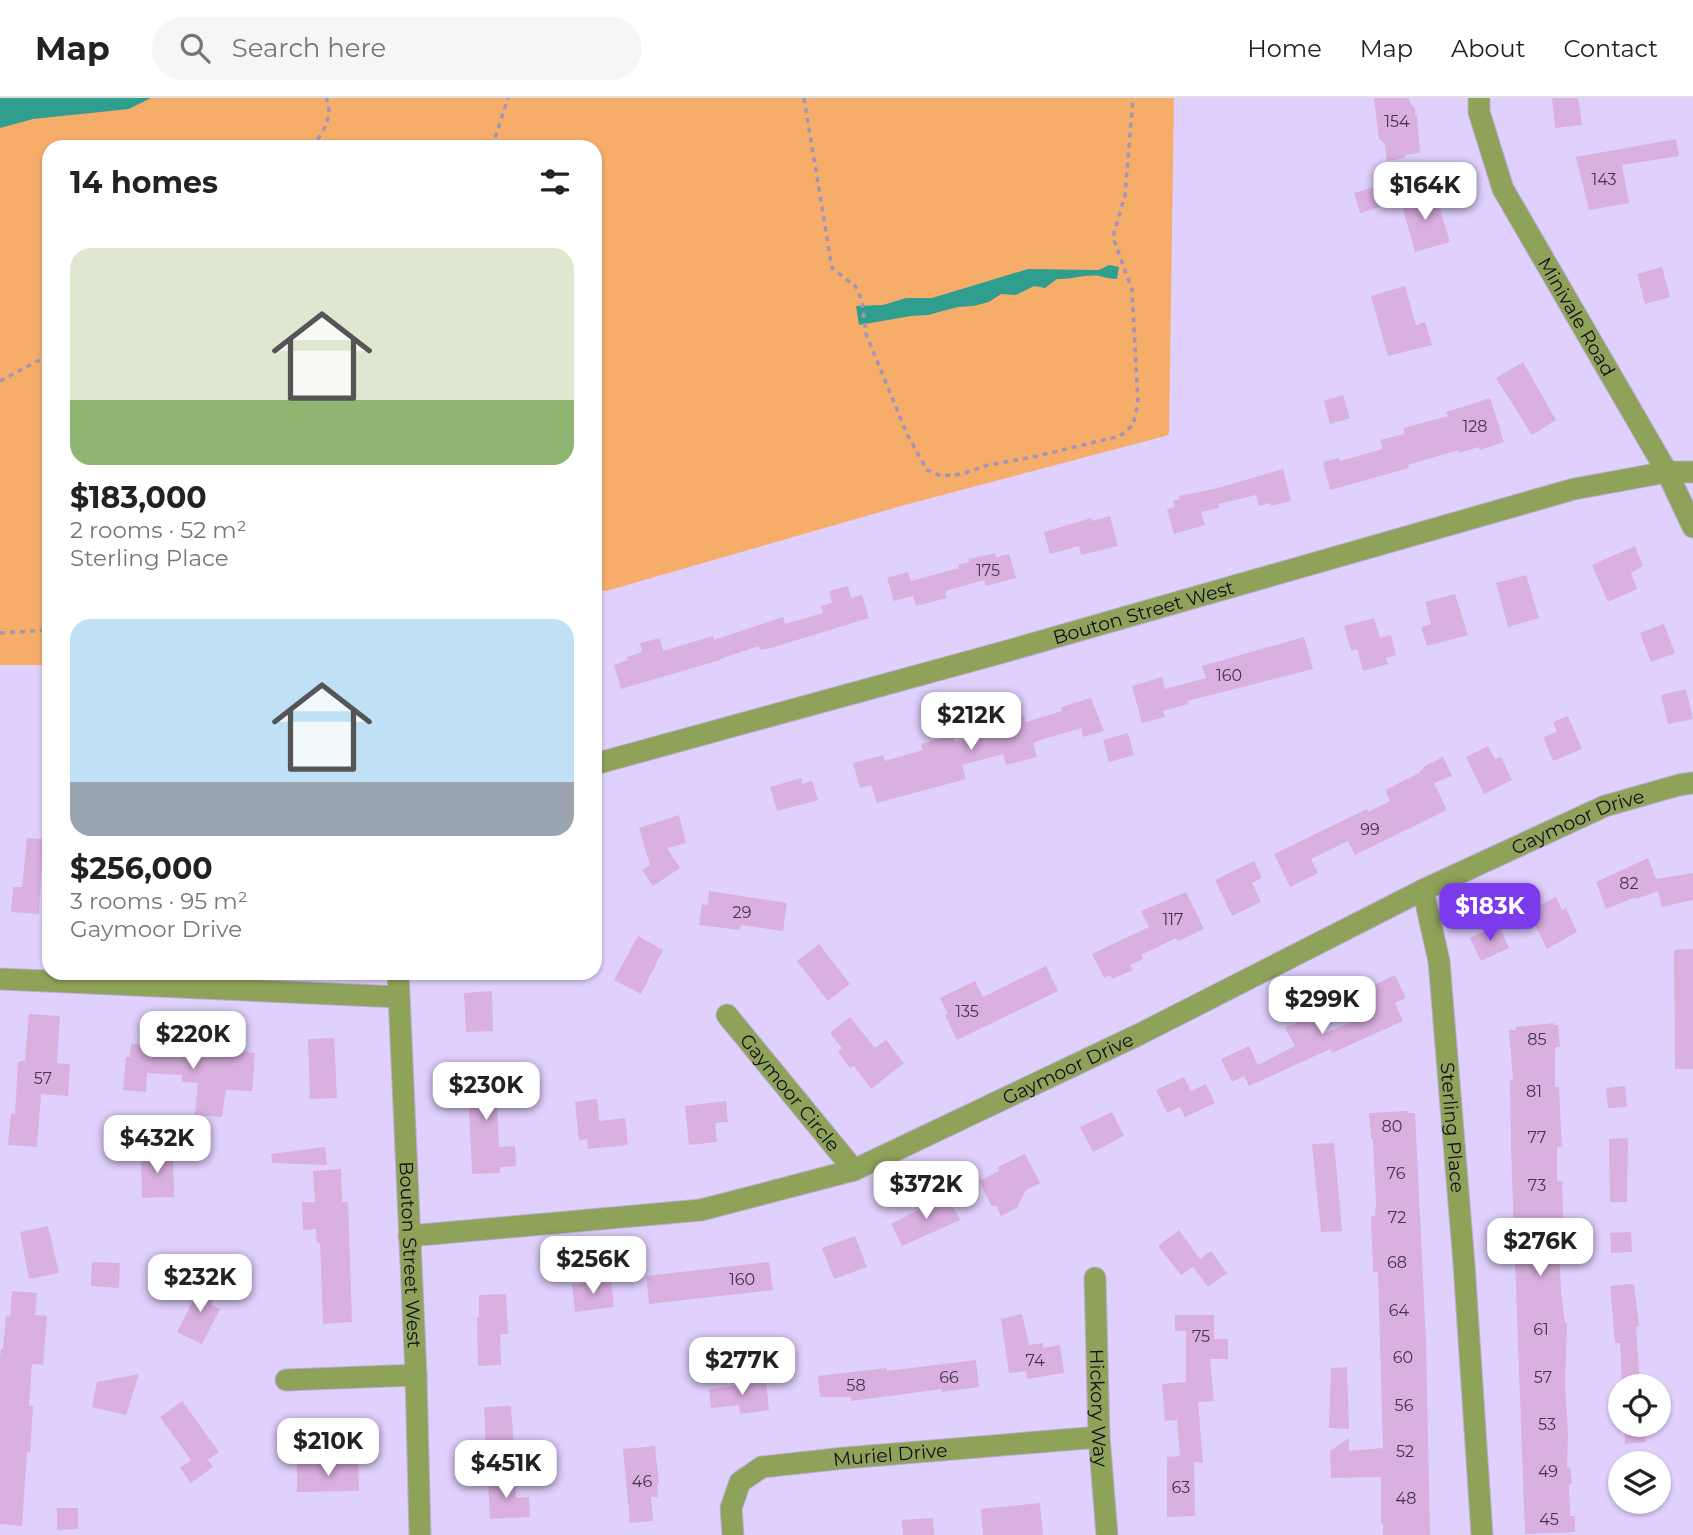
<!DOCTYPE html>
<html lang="en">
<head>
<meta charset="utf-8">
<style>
	body { margin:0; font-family:Montserrat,sans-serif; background:#f6f6f6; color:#222; height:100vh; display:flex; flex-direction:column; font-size:26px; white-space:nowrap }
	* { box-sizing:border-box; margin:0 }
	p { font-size:23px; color:#767676 }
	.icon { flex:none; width:38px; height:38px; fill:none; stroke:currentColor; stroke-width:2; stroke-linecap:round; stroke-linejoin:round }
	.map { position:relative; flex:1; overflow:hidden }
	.details { position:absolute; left:42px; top:42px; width:560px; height:840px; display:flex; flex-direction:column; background:#fff; border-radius:21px; box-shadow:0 2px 5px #0004 }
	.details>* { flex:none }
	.controls { position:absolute; left:1608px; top:1276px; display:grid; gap:14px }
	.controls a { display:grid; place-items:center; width:63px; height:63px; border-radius:50%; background:#fff; box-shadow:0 2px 5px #0004; font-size:35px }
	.price { position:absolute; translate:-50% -60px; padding:0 16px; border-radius:14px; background:#fff; color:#222; font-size:23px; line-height:46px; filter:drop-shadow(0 2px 4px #0008) }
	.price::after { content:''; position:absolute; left:50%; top:42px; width:21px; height:16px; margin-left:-10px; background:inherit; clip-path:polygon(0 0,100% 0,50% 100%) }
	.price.active { background:#7c3aed; color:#fff }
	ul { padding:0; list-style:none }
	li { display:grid; align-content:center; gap:14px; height:371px; padding:0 28px }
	li span { display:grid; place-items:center; height:217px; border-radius:21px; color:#555 }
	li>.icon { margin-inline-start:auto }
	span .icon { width:126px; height:126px; fill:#fffc; stroke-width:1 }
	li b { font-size:30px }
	h2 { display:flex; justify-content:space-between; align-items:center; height:84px; padding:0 28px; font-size:30px }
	header { display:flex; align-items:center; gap:42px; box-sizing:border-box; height:98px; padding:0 35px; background:#fff; border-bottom:2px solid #e0e0e0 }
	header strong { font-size:33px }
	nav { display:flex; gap:38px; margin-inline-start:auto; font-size:24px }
	.search { width:490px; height:63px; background:#f6f6f6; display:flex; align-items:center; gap:18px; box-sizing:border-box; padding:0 24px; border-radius:38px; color:#767676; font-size:26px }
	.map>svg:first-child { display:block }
	.green { fill:#f6ad6a }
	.water { fill:#2f9e8f }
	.building { fill:#dab0e0 }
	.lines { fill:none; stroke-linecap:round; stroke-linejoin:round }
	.street-casing { stroke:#bbadd5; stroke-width:23 }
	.path { stroke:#a295ba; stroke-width:3.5; stroke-dasharray:5 5; stroke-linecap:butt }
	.street { stroke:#8ea359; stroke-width:21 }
	.labels { text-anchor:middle; stroke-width:5; stroke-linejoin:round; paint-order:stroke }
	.number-label { font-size:16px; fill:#45344e }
	.street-label { font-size:19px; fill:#130b1e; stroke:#eae1f8 }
</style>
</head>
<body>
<header>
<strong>Map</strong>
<div class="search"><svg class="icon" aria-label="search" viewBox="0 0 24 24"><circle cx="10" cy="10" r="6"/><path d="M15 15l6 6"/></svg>Search here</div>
<nav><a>Home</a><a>Map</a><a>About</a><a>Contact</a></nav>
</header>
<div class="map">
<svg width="1693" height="1437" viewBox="0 0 1693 1437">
	<rect width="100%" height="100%" fill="#e0d0fd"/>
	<!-- green -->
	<path class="green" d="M 0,0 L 1174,0 L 1169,337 L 901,408 L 606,493 L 595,491 L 595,49 L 49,49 L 49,567 L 0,567 Z"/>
	<!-- water -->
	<g class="water">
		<path d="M 0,0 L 151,0 L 129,11 L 33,21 L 0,30 Z"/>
		<path d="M 1109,167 L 1119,169 L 1117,181 C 1110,181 1105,179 1099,178 C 1085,176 1071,182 1057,181 L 1045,190 L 1034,188 L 1016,197 L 1001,196 L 989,204 L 973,208 L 958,209 L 928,217 L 911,218 L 859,227 L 856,208 L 883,207 L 906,200 L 932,200 L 1028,171 L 1099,172 Z"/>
	</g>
	<!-- building -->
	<g class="building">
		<path d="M 1374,0 L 1409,0 L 1410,5 L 1415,10 L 1415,17 L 1417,17 L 1420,55 L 1405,57 L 1405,60 L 1387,63 L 1385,46 L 1379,41 Z"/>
		<path d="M 1552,0 L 1578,0 L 1582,27 L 1555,30 Z"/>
		<path d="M 1676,41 L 1679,58 L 1622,67 L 1629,105 L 1589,112 L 1576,59 Z"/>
		<path d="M 1374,89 L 1380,109 L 1360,115 L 1354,95 Z"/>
		<path d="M 1435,95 L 1450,144 L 1415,154 L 1401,104 Z"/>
		<path d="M 1662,169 L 1670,199 L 1645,206 L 1637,176 Z"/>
		<path d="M 1405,188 L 1416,227 L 1425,224 L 1432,247 L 1388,258 L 1371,198 Z"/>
		<path d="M 1523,264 L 1556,322 L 1532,337 L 1496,280 Z"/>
		<path d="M 1343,297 L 1350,320 L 1330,326 L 1324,303 Z"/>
		<path d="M 1490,300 L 1504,344 L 1480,352 L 1479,349 L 1459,355 L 1459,352 L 1408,367 L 1409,370 L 1330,392 L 1323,364 L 1339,360 L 1340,363 L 1383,351 L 1380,342 L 1405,336 L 1403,330 L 1448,318 L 1446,314 Z"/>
		<path d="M 1283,371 L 1291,403 L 1271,408 L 1270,405 L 1259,408 L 1256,397 L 1218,406 L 1219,410 L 1201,414 L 1205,427 L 1174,436 L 1167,411 L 1175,409 L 1173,403 L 1180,401 L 1179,398 L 1214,391 Z"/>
		<path d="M 1110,418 L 1118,448 L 1081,457 L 1079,448 L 1050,456 L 1044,434 L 1091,420 L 1092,423 Z"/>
		<path d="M 1635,448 L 1643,468 L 1631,475 L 1637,491 L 1608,504 L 1592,467 Z"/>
		<path d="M 995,455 L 996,459 L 1009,456 L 1016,480 L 986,488 L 984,482 L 945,493 L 947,500 L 916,508 L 913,498 L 894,503 L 887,480 L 908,474 L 911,483 L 959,470 L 958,467 L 969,464 L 969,461 Z"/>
		<path d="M 1526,477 L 1539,520 L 1508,529 L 1496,485 Z"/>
		<path d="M 848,488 L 851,500 L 862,497 L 869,520 L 771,550 L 760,552 L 759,548 L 720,561 L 720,562 L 621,591 L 614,567 L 628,562 L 627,559 L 642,554 L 640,545 L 660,540 L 663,553 L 713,538 L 714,542 L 783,519 L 785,526 L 823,515 L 821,508 L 832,505 L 829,493 Z"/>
		<path d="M 1455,496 L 1468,537 L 1427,548 L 1421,529 L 1431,526 L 1425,504 Z"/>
		<path d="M 1374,520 L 1380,540 L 1391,537 L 1396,557 L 1386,560 L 1388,566 L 1363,573 L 1357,551 L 1351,553 L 1344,528 Z"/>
		<path d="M 1664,526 L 1675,555 L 1651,564 L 1640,535 Z"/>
		<path d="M 1304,539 L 1313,571 L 1187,603 L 1188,606 L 1163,613 L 1165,619 L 1142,625 L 1132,588 L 1162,579 L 1165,591 L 1206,580 L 1202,568 Z"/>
		<path d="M 1686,591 L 1693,621 L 1668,626 L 1661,597 Z"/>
		<path d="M 1091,600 L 1104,633 L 1083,639 L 1081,630 L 1044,641 L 1033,645 L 1037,659 L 1006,667 L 1003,656 L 962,667 L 966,681 L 877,705 L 871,687 L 860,690 L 853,665 L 883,657 L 885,663 L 923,652 L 921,646 L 953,637 L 955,644 L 996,632 L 994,626 L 1024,617 L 1026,624 L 1062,613 L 1061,609 Z"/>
		<path d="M 1568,618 L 1582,651 L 1553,663 L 1543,639 L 1557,634 L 1553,624 Z"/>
		<path d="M 1128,635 L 1134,657 L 1109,664 L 1103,642 Z"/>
		<path d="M 1488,648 L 1495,661 L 1501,659 L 1512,682 L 1484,696 L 1466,659 Z"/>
		<path d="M 1443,659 L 1452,678 L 1434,685 L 1447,712 L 1355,757 L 1348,743 L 1311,761 L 1318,775 L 1290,789 L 1274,756 L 1367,711 L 1368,714 L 1390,703 L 1385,692 L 1419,675 L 1425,668 Z"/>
		<path d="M 801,680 L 802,686 L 812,683 L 818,702 L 777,713 L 770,689 Z"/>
		<path d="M 679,717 L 686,745 L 667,750 L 680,770 L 653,788 L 642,772 L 650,767 L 639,730 Z"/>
		<path d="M 27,740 L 43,741 L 39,816 L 11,814 L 13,789 L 22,789 Z"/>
		<path d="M 1648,760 L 1656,781 L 1693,775 L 1693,802 L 1662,809 L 1658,793 L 1637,801 L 1636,799 L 1606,811 L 1596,784 Z"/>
		<path d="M 1254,763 L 1262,780 L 1252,785 L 1261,804 L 1232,818 L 1215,782 Z"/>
		<path d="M 709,793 L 787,805 L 783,833 L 741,827 L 740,832 L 699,827 L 702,806 L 708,807 Z"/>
		<path d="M 1186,794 L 1204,831 L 1178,843 L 1176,840 L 1141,857 L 1143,861 L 1130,867 L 1133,872 L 1112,881 L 1110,877 L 1104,880 L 1092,856 L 1149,829 L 1141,813 Z"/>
		<path d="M 1556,799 L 1562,812 L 1566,810 L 1577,834 L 1547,851 L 1528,813 Z"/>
		<path d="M 1499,827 L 1509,850 L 1481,863 L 1470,840 Z"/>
		<path d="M 638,838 L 663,852 L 641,896 L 614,882 Z"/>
		<path d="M 819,846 L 850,886 L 828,903 L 797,863 Z"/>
		<path d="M 1693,851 L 1693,971 L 1675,971 L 1674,852 Z"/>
		<path d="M 1046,868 L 1058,893 L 957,942 L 945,917 L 948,916 L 940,900 L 975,883 L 983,899 Z"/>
		<path d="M 1395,877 L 1406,900 L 1395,905 L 1403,923 L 1332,955 L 1330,951 L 1249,988 L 1244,978 L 1232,984 L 1221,961 L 1249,948 L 1258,967 L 1295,948 L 1285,930 L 1314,916 L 1323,936 L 1371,916 L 1360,894 Z"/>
		<path d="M 492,893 L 493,933 L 466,934 L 464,895 Z"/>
		<path d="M 29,916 L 60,918 L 57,965 L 70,966 L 68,998 L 41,996 L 37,1049 L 8,1047 L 11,1016 L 15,1016 L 18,964 L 25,962 Z"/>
		<path d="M 850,919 L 875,950 L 886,942 L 904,965 L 871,991 L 854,968 L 850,970 L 838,954 L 842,950 L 830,935 Z"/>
		<path d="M 1554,925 L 1554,927 L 1558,927 L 1560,949 L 1556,949 L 1555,953 L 1555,989 L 1559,989 L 1562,1049 L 1557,1049 L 1557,1083 L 1562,1083 L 1564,1144 L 1559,1144 L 1561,1193 L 1565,1225 L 1567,1225 L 1565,1288 L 1568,1336 L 1567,1370 L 1570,1369 L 1572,1385 L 1569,1386 L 1570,1418 L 1575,1418 L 1575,1434 L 1525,1436 L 1511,1052 L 1510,982 L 1513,982 L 1509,932 L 1516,932 L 1516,929 Z"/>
		<path d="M 334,940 L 337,1000 L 310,1001 L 308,941 Z"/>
		<path d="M 148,945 L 197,947 L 255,955 L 252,993 L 226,992 L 222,1019 L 195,1017 L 198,985 L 182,984 L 182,977 L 147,975 L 146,994 L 123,992 L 126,959 L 130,959 L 131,946 L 148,947 Z"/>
		<path d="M 495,965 L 499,1049 L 515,1048 L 516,1068 L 500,1069 L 500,1075 L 472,1076 L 467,967 Z"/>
		<path d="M 1184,979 L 1191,993 L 1206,986 L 1215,1005 L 1185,1019 L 1180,1009 L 1167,1015 L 1156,992 Z"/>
		<path d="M 1625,988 L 1627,1009 L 1608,1010 L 1606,990 Z"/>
		<path d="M 597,1001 L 599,1023 L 625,1020 L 628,1047 L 588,1051 L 587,1041 L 579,1042 L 575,1004 Z"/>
		<path d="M 726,1003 L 728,1024 L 715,1025 L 717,1044 L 689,1047 L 685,1008 Z"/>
		<path d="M 1408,1013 L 1408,1015 L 1415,1015 L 1426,1242 L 1430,1437 L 1383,1437 L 1383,1425 L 1381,1426 L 1381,1379 L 1331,1380 L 1330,1353 L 1349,1340 L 1349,1353 L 1383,1350 L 1378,1174 L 1373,1174 L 1371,1118 L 1375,1118 L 1376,1106 L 1373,1042 L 1371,1039 L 1369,1015 Z"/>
		<path d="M 1112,1014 L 1124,1038 L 1093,1054 L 1080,1029 Z"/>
		<path d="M 1628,1040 L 1627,1104 L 1610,1104 L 1609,1041 Z"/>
		<path d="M 1334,1045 L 1342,1133 L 1321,1134 L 1312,1046 Z"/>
		<path d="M 325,1049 L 327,1067 L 272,1065 L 271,1056 Z"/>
		<path d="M 173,1054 L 174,1099 L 142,1100 L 141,1055 Z"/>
		<path d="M 1025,1056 L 1040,1085 L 1026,1092 L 1017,1110 L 1001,1118 L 996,1107 L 992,1109 L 979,1083 L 999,1073 L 998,1069 Z"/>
		<path d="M 341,1071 L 342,1104 L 348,1104 L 352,1224 L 323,1226 L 320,1145 L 317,1145 L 316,1131 L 303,1132 L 302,1104 L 315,1104 L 313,1073 Z"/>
		<path d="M 947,1097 L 960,1122 L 902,1148 L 891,1126 Z"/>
		<path d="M 48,1128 L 59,1175 L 29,1181 L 20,1134 Z"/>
		<path d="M 1179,1132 L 1200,1161 L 1211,1153 L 1227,1175 L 1208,1189 L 1193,1169 L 1181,1177 L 1158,1148 Z"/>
		<path d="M 1631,1134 L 1632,1154 L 1611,1155 L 1610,1135 Z"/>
		<path d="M 855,1138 L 867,1169 L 834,1181 L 822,1150 Z"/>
		<path d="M 92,1164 L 120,1165 L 119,1190 L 91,1188 Z"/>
		<path d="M 769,1164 L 773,1192 L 649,1206 L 646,1178 Z"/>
		<path d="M 611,1182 L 614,1209 L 575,1214 L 572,1186 Z"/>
		<path d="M 203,1183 L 219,1191 L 211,1207 L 220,1211 L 202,1246 L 177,1234 Z"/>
		<path d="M 1630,1186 L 1634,1187 L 1639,1228 L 1636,1229 L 1640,1288 L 1622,1288 L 1620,1245 L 1615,1245 L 1610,1188 Z"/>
		<path d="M 12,1193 L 37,1195 L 35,1217 L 47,1218 L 43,1267 L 32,1266 L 29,1308 L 33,1308 L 30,1355 L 27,1354 L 22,1428 L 0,1426 L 0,1259 L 1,1251 L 3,1251 L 6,1218 L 10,1219 Z"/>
		<path d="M 506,1196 L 508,1236 L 500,1236 L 501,1267 L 478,1268 L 477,1219 L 479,1219 L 479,1197 Z"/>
		<path d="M 1022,1216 L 1029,1247 L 1043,1245 L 1043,1250 L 1060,1247 L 1064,1275 L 1027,1281 L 1026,1273 L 1009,1275 L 1001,1221 Z"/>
		<path d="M 1175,1217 L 1214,1217 L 1214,1241 L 1228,1241 L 1228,1261 L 1210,1261 L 1214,1303 L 1198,1304 L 1203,1365 L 1194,1364 L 1195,1418 L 1167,1419 L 1167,1359 L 1180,1358 L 1177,1322 L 1165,1323 L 1162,1286 L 1186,1284 L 1186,1233 L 1175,1233 Z"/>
		<path d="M 976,1262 L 979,1289 L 942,1294 L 942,1291 L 851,1303 L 851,1299 L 820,1299 L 818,1278 L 886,1270 L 887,1273 Z"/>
		<path d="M 1347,1269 L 1349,1331 L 1329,1330 L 1331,1270 Z"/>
		<path d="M 139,1276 L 126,1317 L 92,1309 L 97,1284 Z"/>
		<path d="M 766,1284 L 769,1312 L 740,1316 L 739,1307 L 711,1310 L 709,1291 Z"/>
		<path d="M 182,1303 L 219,1354 L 208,1362 L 213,1369 L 191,1385 L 180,1370 L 191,1362 L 160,1319 Z"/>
		<path d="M 511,1308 L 514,1348 L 486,1349 L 484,1309 Z"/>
		<path d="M 1624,1326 L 1645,1326 L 1646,1344 L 1625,1346 Z"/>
		<path d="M 655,1348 L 659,1385 L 657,1386 L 658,1399 L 651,1399 L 653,1423 L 630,1425 L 623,1351 Z"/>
		<path d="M 358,1365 L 359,1393 L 297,1394 L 297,1366 Z"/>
		<path d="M 515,1379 L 516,1400 L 529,1399 L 530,1419 L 490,1421 L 488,1380 Z"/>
		<path d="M 1040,1405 L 1043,1437 L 983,1437 L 981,1411 Z"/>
		<path d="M 57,1410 L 78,1410 L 78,1431 L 57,1432 Z"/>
		<path d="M 933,1420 L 934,1437 L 903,1437 L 902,1422 Z"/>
	</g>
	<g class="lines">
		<defs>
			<g id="street">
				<path id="s1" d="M 1479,0 L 1479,14 L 1503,91 L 1667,374 L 1693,429"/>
				<path id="s2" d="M 595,666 L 1000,555 L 1574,391 L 1667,374 L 1693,374"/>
				<path id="s3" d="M 1423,792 L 1439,863 L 1464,1166 L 1482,1437"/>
				<path id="s4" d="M 398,875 L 416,1277 L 420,1437"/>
				<path d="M 0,881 L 398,899"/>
				<path id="s5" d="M 727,917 L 854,1072"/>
				<path id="s6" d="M 409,1138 L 701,1112 L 854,1072 L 1140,936 L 1423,792 L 1605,708 L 1679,687 L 1693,685"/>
				<path id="s7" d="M 1095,1180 L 1099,1339 L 1107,1437"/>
				<path d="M 286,1282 L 416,1277"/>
				<path id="s8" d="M 733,1437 L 731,1410 L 740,1384 L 762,1369 L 845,1360 L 1099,1339"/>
			</g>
		</defs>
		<!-- street casing -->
		<use href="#street" class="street-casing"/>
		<!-- path -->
		<g class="path">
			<path d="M 804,0 L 832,170 L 856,189 L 862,203 L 866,236 L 907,336 L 927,372 L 941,378 L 962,376 L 988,367 L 1033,359 L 1120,338 L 1133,327 L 1138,305 L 1132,192 L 1113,139 L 1125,97 L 1133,0"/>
			<path d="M 311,49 C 323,36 334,18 326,0"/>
			<path d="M 492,49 L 508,0"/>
			<path d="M 0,283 L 49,257"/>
			<path d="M 0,535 L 49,532"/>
		</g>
		<!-- street -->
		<use href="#street" class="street"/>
	</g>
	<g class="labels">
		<!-- number labels -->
		<g class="number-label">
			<text x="1397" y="29">154</text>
			<text x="1604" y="87">143</text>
			<text x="1475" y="334">128</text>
			<text x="988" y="478">175</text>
			<text x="1229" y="583">160</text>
			<text x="1370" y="737">99</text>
			<text x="1629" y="791">82</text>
			<text x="742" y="820">29</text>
			<text x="1173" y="827">117</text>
			<text x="967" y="919">135</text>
			<text x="1537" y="947">85</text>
			<text x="43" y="986">57</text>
			<text x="1534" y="999">81</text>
			<text x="1392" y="1034">80</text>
			<text x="1537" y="1045">77</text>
			<text x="1396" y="1081">76</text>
			<text x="1537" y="1093">73</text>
			<text x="1397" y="1125">72</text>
			<text x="1397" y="1170">68</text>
			<text x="742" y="1187">160</text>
			<text x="1399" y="1218">64</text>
			<text x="1541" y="1237">61</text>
			<text x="1201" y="1244">75</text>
			<text x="1403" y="1265">60</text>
			<text x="1035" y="1268">74</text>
			<text x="949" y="1285">66</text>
			<text x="1543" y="1285">57</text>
			<text x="856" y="1293">58</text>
			<text x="1404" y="1313">56</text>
			<text x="1547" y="1332">53</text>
			<text x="1405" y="1359">52</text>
			<text x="1548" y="1379">49</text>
			<text x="642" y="1389">46</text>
			<text x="1181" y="1395">63</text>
			<text x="1406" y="1406">48</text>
			<text x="1549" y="1427">45</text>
		</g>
		<!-- street labels -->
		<g class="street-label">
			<text dy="7" stroke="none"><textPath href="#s1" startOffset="242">Minivale Road</textPath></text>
			<text dy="7" stroke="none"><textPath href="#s2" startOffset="569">Bouton Street West</textPath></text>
			<text dy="7" stroke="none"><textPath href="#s6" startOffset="1255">Gaymoor Drive</textPath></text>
			<text dy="7" stroke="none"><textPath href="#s6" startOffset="688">Gaymoor Drive</textPath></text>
			<text dy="7" stroke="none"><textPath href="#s5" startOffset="100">Gaymoor Circle</textPath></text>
			<text dy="7" stroke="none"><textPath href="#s3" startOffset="240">Sterling Place</textPath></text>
			<text dy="7" stroke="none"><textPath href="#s4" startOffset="282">Bouton Street West</textPath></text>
			<text dy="7" stroke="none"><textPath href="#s7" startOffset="130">Hickory Way</textPath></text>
			<text dy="7" stroke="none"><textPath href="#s8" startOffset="210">Muriel Drive</textPath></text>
		</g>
	</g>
</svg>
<div class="controls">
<a><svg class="icon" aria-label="locate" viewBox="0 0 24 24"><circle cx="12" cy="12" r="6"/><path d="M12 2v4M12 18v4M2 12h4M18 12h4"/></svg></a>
<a><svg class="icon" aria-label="layers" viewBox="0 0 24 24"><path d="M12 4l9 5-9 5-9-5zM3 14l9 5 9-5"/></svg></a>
</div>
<b class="price" style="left:1425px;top:124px">$164K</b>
<b class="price" style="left:971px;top:654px">$212K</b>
<b class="price active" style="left:1490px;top:845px">$183K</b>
<b class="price" style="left:1322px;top:938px">$299K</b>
<b class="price" style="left:193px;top:973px">$220K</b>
<b class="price" style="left:486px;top:1024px">$230K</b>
<b class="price" style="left:157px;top:1077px">$432K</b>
<b class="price" style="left:926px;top:1123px">$372K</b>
<b class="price" style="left:1540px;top:1180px">$276K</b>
<b class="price" style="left:593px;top:1198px">$256K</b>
<b class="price" style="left:200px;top:1216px">$232K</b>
<b class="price" style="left:742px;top:1299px">$277K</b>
<b class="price" style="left:328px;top:1380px">$210K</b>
<b class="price" style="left:506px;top:1402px">$451K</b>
<section class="details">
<h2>14 homes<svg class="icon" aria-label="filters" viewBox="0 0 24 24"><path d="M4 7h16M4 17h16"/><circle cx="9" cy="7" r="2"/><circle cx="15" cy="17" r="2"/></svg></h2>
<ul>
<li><span style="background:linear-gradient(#dfe7d0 70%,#8fb573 0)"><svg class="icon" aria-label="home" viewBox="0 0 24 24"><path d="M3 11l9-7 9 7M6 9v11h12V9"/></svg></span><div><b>$183,000</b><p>2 rooms · 52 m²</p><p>Sterling Place</p></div></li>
<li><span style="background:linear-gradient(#bfe0f5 75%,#9aa5b1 0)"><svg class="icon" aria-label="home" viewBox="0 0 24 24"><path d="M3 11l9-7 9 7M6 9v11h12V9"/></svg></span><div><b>$256,000</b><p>3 rooms · 95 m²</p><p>Gaymoor Drive</p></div></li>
</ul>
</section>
</div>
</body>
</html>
